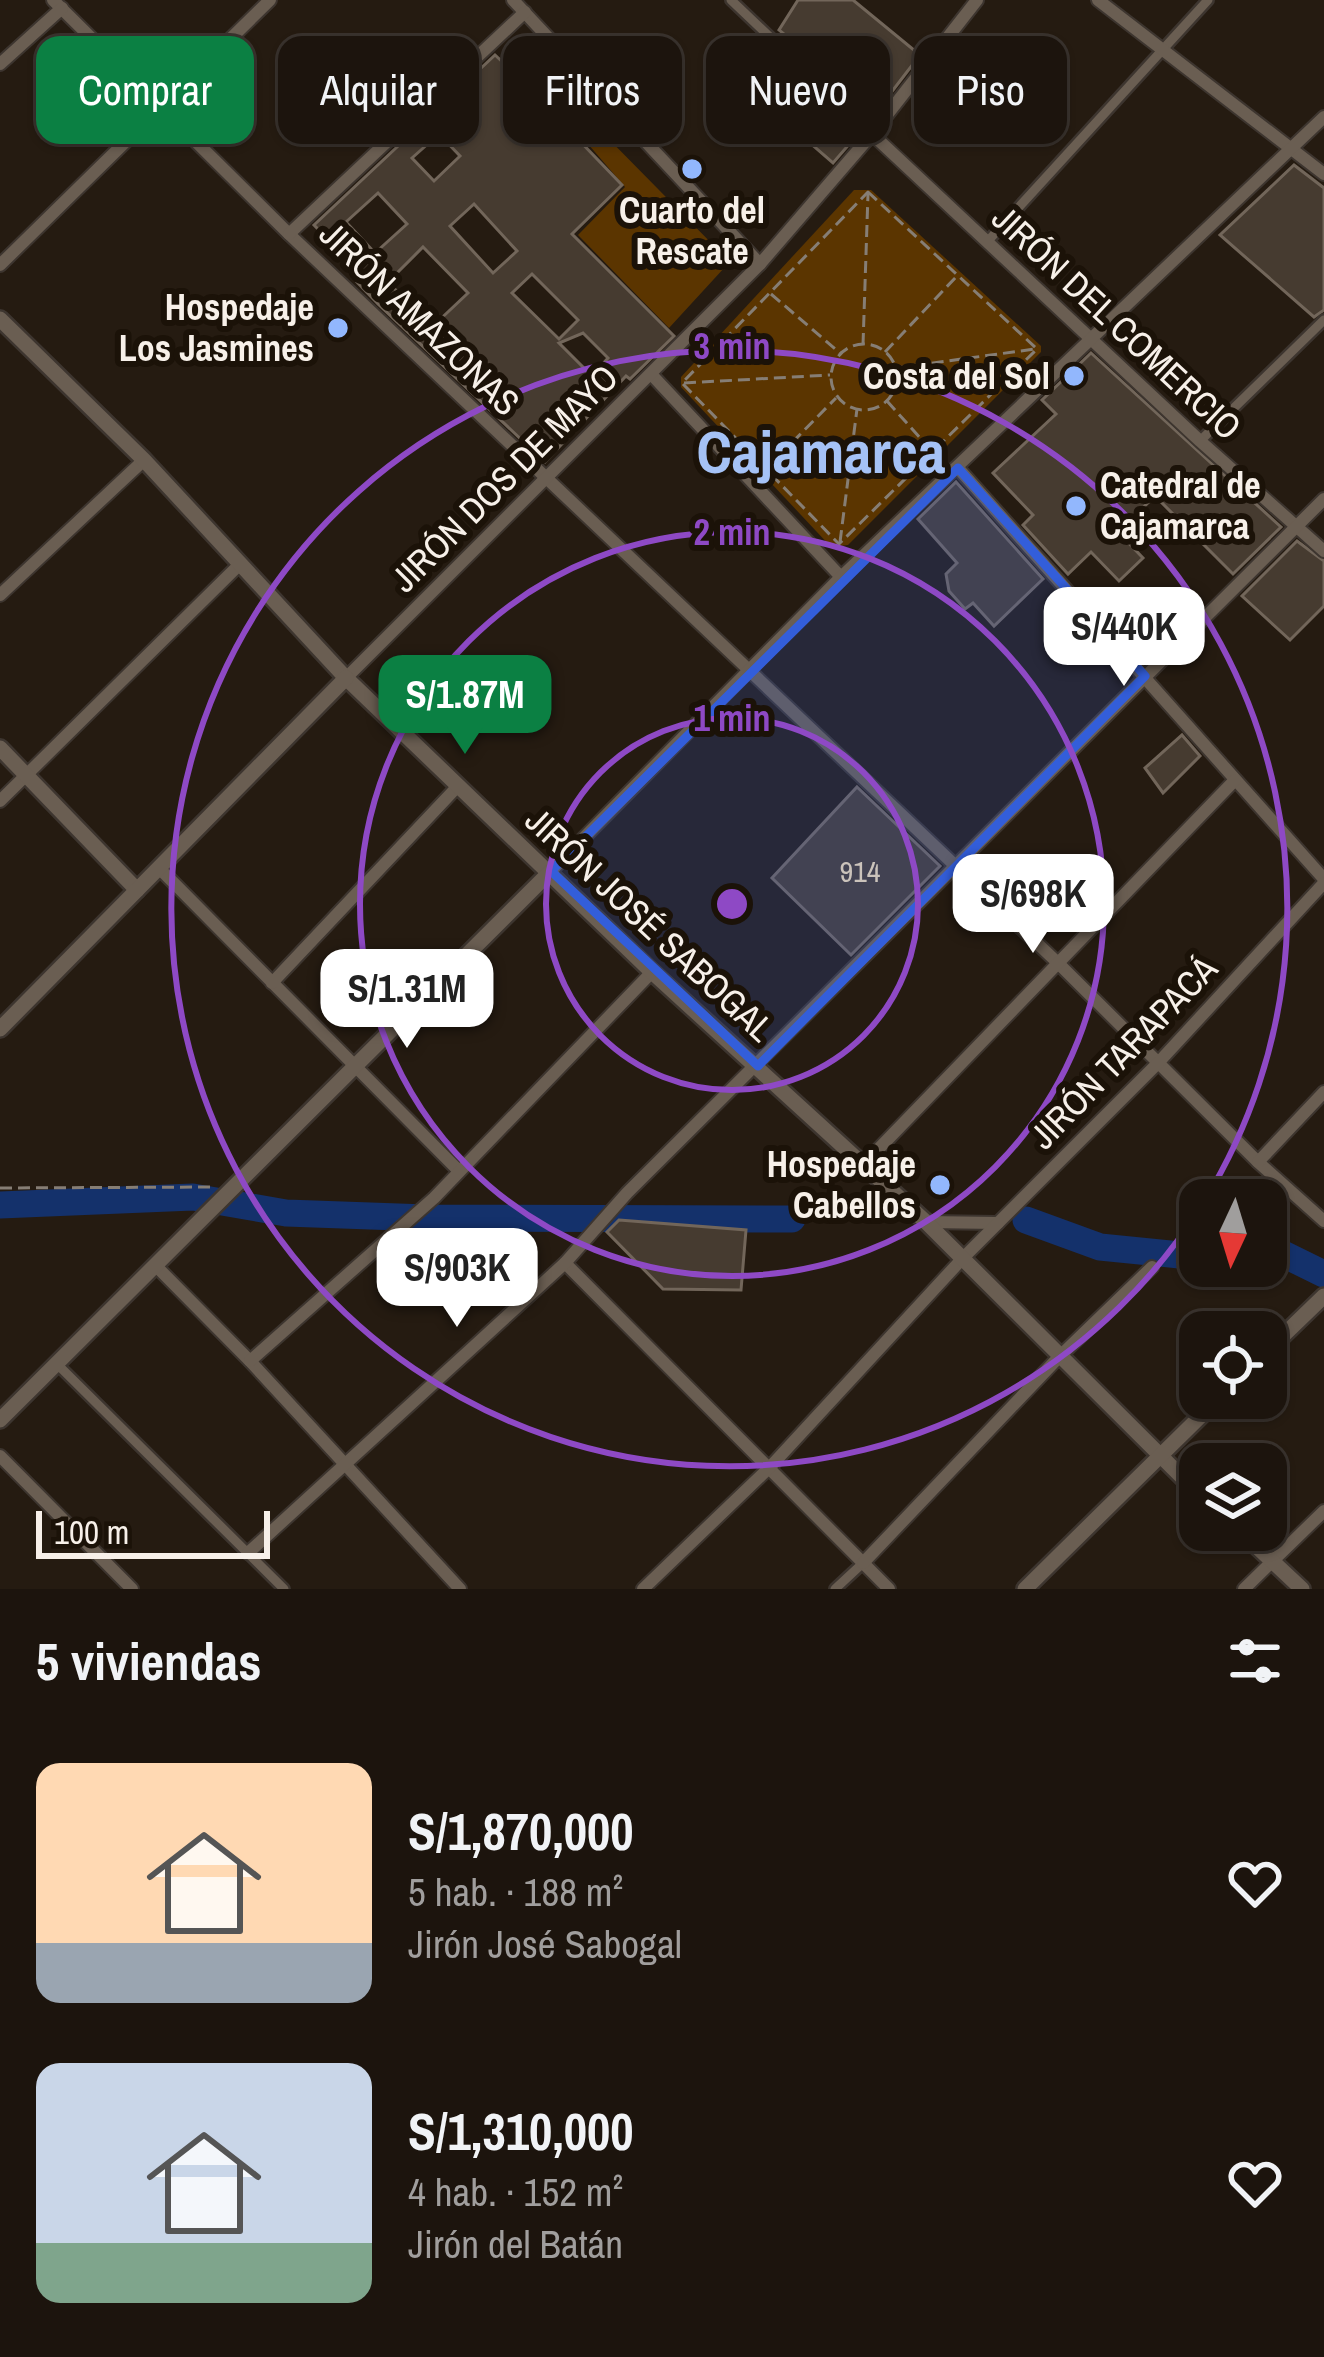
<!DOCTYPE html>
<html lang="es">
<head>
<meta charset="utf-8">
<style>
	body { margin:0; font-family:"Archivo Narrow",sans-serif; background:#29211b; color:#f1f3f6; height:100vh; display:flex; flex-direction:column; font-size:45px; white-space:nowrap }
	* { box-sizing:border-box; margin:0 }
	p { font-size:39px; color:#a09e9d }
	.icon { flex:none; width:66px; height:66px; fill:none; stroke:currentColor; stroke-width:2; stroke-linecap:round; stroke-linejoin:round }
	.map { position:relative; height:1589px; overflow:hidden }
	.side { display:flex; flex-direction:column; background:#1c140d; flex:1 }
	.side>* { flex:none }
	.banner { position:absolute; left:36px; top:36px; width:1254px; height:108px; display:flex; gap:24px }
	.needle { width:78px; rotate:184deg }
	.fabs { position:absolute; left:1179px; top:1179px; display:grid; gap:24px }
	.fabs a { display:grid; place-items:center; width:108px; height:108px; border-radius:24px; background:#1c140d; box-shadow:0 3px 9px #0004,0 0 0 3px #3a332e; font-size:60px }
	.scale { position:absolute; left:36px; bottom:30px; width:234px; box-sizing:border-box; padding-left:12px; border:6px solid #f7f0e9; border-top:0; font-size:33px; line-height:42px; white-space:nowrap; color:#f7f0e9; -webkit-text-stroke:9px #1b1208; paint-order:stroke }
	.price { position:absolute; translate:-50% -102px; padding:0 27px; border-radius:24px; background:#fff; color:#222; font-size:39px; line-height:78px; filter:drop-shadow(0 3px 6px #0008) }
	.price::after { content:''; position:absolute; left:50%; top:72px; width:36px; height:27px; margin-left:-18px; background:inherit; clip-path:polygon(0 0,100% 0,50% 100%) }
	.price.on { background:#0b8043; color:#fff }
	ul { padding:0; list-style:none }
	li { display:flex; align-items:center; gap:36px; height:300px; padding:0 36px }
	li span { display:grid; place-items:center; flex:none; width:336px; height:240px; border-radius:24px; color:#555 }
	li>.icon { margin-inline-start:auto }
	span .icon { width:144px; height:144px; fill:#fffc; stroke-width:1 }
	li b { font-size:51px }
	h2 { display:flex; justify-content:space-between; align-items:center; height:144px; padding:0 36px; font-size:51px }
	.tag { padding:0 42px; border-radius:24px; background:#1c140d; box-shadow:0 3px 9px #0004,0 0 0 3px #3a332e; font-size:42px; line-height:108px }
	.tag.on { background:#0b8043; color:#fff }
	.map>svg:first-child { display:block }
	.green { fill:#5b3500 }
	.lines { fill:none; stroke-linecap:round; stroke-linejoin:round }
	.river { stroke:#14316b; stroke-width:27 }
	.building { fill:#463b30; stroke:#72665a; stroke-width:3; fill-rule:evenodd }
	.pedestrian-casing { stroke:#3d352f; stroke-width:14 }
	.minor-casing { stroke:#3d352f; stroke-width:16 }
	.tertiary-casing { stroke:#3d352f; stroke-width:20 }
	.path { stroke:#867e75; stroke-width:3; stroke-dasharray:12 6; stroke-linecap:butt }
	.pedestrian { stroke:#6a5e52; stroke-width:9 }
	.minor { stroke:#6a5e52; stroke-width:12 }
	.tertiary { stroke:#6a5e52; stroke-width:15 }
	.marked { fill:#335eda; fill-opacity:0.2; stroke:#335eda; stroke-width:9; stroke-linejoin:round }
	.ring { fill:none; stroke:#8e49c5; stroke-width:6 }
	.poi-dot { fill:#92b7fd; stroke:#1b1208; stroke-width:4.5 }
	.labels { text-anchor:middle; stroke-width:12; stroke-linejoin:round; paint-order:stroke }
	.number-label { font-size:30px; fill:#cbc3bb }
	.poi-label { font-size:36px; font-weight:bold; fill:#f7f0e9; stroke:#1b1208; text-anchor:end }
	.street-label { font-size:36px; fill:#f7f0e9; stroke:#1b1208 }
	.town-label { font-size:60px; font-weight:bold; fill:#a5c2f6; stroke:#1b1208 }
	.centre { fill:#8e49c5; stroke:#1b1208; stroke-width:6 }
	.ring-label { font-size:36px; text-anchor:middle; font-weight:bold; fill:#8e49c5; stroke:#1b1208; stroke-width:12; stroke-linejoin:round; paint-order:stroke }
</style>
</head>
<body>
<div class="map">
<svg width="1324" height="1589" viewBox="0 0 1324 1589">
	<rect width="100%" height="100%" fill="#251b11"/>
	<!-- green -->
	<g class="green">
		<path d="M 594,124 L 726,258 L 725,267 L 669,328 L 578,235 L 625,187 L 582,137 Z"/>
		<path d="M 854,190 L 871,190 L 1041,346 L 1041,352 L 848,545 L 831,547 L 681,387 L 681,377 Z"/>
	</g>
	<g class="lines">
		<!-- river -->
		<g class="river">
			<path d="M 0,1205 L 193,1197 L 286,1213 L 427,1218 L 792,1219"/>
			<path d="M 1026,1220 L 1100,1247 L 1200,1257"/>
			<path d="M 1266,1254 L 1283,1254 L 1324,1274"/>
		</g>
	</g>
	<!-- building -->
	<g class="building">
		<path d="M 798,0 L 853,0 L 920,55 L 877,111 L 779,30 Z"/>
		<path d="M 535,48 L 599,113 L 575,136 L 622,185 L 572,234 L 674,336 L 630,379 L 626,376 L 545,462 L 378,304 L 357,282 L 364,276 L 314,225 L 495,55 L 511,70 ZM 439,134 L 460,156 L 434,181 L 412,158 ZM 378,193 L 407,224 L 375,253 L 346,222 ZM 474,204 L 517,251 L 493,273 L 450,226 ZM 423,247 L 468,293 L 432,327 L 388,282 ZM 532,274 L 578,320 L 559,339 L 512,293 ZM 583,333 L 608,358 L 592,376 L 559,343 Z"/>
		<path d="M 768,48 L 858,134 L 833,163 L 741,83 Z"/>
		<path d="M 1294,165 L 1324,188 L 1324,310 L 1314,317 L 1220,235 Z"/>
		<path d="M 1091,353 L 1281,527 L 1233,574 L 1155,496 L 1118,532 L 1143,558 L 1119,581 L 1091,552 L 1068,574 L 1023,525 L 1033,515 L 993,473 L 1056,414 L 1042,400 Z"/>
		<path d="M 956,482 L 1043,579 L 994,626 L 973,603 L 965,609 L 949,591 L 946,574 L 957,563 L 918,519 Z"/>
		<path d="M 1297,541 L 1324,561 L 1324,606 L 1290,640 L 1242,596 Z"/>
		<path d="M 1182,735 L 1200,756 L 1163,793 L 1145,768 Z"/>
		<path d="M 857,787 L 940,866 L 851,955 L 772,878 Z"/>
		<path d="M 619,1220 L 746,1230 L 741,1290 L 663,1289 L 607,1232 Z"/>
	</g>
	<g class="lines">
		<defs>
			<g id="pedestrian">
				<path d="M 731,0 L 872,134"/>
				<path d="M 987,242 L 1208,0"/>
				<path d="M 1200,441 L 1324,320"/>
				<path d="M 57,1364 L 284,1589"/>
				<path d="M 835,1589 L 863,1563"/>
			</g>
			<g id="minor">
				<path d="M 53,0 L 289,234 L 1059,964 L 1258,1162 L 1324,1221"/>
				<path d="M 513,0 L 760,264"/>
				<path d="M 1098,0 L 1324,174"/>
				<path d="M 0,64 L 62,8"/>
				<path d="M 872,134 L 1200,441 L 1324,551"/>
				<path d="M 289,234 L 525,12"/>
				<path d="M 0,265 L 270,0"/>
				<path d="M 651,374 L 841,577"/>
				<path d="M 958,468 L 1324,879"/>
				<path d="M 0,595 L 144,460"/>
				<path d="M 346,678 L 760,264 L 872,134 L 977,0"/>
				<path d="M 0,801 L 240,564"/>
				<path d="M 159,868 L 458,1170"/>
				<path d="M 551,871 L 841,577 L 1324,117"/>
				<path d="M 272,983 L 458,786"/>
				<path d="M 1258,1162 L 1324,1092"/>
				<path d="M 863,1165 L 1235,780"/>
				<path d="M 926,1222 L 998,1223"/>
				<path d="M 565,1263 L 889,1589"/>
				<path d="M 155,1265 L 250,1361 L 460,1589"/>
				<path d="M 250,1361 L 434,1198 L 652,972"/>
				<path d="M 0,1456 L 132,1589"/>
				<path d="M 248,1553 L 565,1263 L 627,1193 L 1324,499"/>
				<path d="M 863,1563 L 1059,1357 L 1152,1267"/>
				<path d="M 643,1589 L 771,1466 L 962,1259 L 1158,1063 L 1324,883"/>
				<path d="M 1244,1589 L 1324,1511"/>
			</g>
			<g id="tertiary">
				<path d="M 0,319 L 144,460 L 346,678 L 652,972 L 926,1222 L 1200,1495"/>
				<path d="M 0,748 L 137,890"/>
				<path d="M 0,1029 L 346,678"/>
				<path d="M 1266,1352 L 1324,1296"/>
				<path d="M 0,1420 L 551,871"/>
				<path d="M 1239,1530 L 1302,1589"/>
				<path d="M 1025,1589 L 1219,1398"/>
			</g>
		</defs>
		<!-- pedestrian casing -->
		<use href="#pedestrian" class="pedestrian-casing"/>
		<!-- minor casing -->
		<use href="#minor" class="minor-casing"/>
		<!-- tertiary casing -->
		<use href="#tertiary" class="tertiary-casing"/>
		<!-- path -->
		<g class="path">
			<path d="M 868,192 L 1037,349 L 839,544 L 682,383 Z"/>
			<path d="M 771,294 L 840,353"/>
			<circle cx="864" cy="377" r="33"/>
			<path d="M 863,345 L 868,194"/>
			<path d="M 885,352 L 956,277"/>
			<path d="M 896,368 L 1035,349"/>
			<path d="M 684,383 L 830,375"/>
			<path d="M 887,401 L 931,450"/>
			<path d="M 767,468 L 836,398"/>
			<path d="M 840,542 L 857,409"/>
			<path d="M 0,1188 L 211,1187"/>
		</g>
		<!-- pedestrian -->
		<use href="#pedestrian" class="pedestrian"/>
		<!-- minor -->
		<use href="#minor" class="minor"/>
		<!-- tertiary -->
		<use href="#tertiary" class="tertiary"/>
	</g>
	<!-- marked area -->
	<path class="marked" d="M 958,468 L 1145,676 L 758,1066 L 551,871 Z"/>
	<!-- distance rings -->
	<g class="ring">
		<circle cx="732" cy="904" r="186"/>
		<circle cx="732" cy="904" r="372"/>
		<path d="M1200 1208A558 558 0 1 1 1205 1200"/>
	</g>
	<!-- markers -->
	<g class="poi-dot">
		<circle cx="692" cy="169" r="12"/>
		<circle cx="338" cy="328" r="12"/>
		<circle cx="1074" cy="376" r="12"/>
		<circle cx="1076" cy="506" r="12"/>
		<circle cx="940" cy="1185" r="12"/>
	</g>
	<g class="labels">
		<!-- number labels -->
		<g class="number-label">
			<text x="860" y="882">914</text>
		</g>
		<!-- poi labels -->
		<g class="poi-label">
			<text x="692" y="223" text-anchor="middle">Cuarto del<tspan x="692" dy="41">Rescate</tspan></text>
			<text x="314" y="320">Hospedaje<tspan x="314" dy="41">Los Jasmines</tspan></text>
			<text x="1050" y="389">Costa del Sol</text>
			<text x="1100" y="498" text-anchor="start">Catedral de<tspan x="1100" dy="41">Cajamarca</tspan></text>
			<text x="916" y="1177">Hospedaje<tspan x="916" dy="41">Cabellos</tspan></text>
		</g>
		<!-- street labels -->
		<g class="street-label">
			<text transform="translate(420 318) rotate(44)" y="13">JIRÓN AMAZONAS</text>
			<text transform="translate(1117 322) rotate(43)" y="13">JIRÓN DEL COMERCIO</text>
			<text transform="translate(504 478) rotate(-45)" y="13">JIRÓN DOS DE MAYO</text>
			<text transform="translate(650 924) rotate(43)" y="13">JIRÓN JOSÉ SABOGAL</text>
			<text transform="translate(1123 1052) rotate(-46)" y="13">JIRÓN TARAPACÁ</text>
		</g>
		<!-- town labels -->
		<g class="town-label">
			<text x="821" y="473">Cajamarca</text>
		</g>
	</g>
	<circle cx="732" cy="904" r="18" class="centre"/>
	<g class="ring-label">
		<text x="732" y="359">3 min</text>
		<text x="732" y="545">2 min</text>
		<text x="732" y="731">1 min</text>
	</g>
</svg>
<div class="fabs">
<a><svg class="needle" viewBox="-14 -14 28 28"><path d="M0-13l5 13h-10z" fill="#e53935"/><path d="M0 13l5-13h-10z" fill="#a09e9d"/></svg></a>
<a><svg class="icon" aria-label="locate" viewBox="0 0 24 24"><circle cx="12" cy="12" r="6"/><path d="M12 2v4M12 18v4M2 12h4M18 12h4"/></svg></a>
<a><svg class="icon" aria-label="layers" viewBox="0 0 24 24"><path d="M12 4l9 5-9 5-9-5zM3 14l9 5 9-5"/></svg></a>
</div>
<div class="scale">100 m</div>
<b class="price" style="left:1124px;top:689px">S/440K</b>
<b class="price on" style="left:465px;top:757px">S/1.87M</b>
<b class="price" style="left:1033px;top:956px">S/698K</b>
<b class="price" style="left:407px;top:1051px">S/1.31M</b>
<b class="price" style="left:457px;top:1330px">S/903K</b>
<div class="banner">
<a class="tag on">Comprar</a>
<a class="tag">Alquilar</a>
<a class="tag">Filtros</a>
<a class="tag">Nuevo</a>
<a class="tag">Piso</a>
</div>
</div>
<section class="side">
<h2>5 viviendas<svg class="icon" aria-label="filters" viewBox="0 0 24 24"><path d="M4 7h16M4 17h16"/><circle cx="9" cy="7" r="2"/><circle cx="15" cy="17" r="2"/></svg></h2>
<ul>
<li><span style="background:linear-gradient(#ffd9b3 75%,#9aa5b1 0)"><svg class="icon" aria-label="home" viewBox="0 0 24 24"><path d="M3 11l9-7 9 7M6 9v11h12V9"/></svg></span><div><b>S/1,870,000</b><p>5 hab. · 188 m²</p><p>Jirón José Sabogal</p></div><svg class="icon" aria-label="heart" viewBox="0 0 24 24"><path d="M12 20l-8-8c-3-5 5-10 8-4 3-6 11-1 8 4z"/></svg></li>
<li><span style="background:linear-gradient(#c9d6e8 75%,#7fa58c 0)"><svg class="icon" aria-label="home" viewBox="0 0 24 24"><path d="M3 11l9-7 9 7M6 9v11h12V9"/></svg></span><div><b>S/1,310,000</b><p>4 hab. · 152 m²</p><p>Jirón del Batán</p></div><svg class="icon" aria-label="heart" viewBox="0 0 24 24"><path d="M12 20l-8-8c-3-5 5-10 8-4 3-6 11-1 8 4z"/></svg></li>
</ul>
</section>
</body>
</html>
